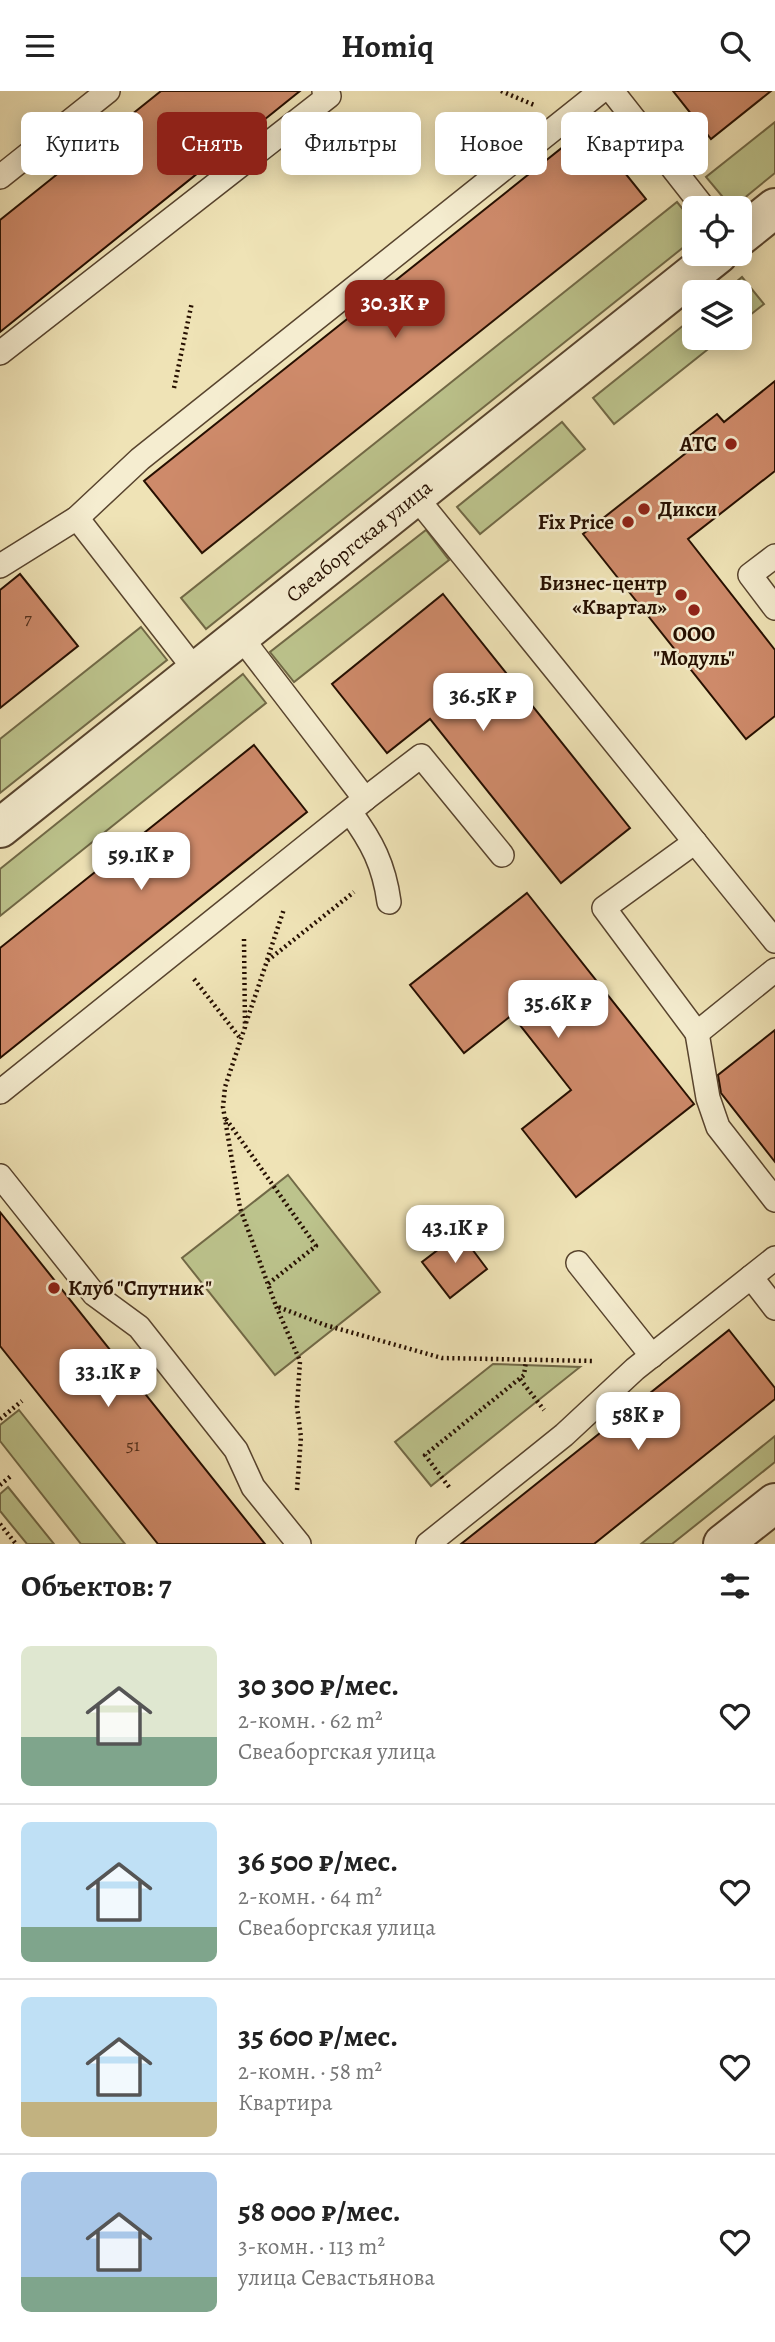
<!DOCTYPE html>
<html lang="ru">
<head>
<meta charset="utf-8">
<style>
	body { margin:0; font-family:Alegreya,serif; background:#f2f2f2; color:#222; height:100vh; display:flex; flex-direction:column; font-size:26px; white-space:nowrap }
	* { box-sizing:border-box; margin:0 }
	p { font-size:23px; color:#767676 }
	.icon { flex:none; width:38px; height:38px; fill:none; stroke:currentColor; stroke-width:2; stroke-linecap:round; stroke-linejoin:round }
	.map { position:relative; height:1453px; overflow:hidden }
	.side { display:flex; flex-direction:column; background:#fff; flex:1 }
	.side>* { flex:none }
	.hud { position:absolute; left:21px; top:21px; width:733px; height:63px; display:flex; gap:14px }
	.tools { position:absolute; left:682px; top:105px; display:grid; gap:14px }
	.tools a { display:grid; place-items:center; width:70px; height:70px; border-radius:10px; background:#fff; box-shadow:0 4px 18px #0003; font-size:35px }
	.price { position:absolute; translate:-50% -60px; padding:0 16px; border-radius:14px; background:#fff; color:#222; font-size:23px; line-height:46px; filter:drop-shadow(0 2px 4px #0008) }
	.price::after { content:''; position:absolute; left:50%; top:42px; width:21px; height:16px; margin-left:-10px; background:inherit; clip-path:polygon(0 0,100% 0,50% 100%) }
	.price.on { background:#8f2418; color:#fff }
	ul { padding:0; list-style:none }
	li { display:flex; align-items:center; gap:21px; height:175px; padding:0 21px }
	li+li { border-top:2px solid #e0e0e0 }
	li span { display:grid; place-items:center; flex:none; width:196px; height:140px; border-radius:10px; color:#555 }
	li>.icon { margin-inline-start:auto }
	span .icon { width:84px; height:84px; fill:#fffc; stroke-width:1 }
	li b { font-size:30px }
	h2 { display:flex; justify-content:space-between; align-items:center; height:84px; padding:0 21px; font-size:30px }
	.pill { padding:0 24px; border-radius:10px; background:#fff; box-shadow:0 4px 18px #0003; font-size:24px; line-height:63px }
	.pill.on { background:#8f2418; color:#fff }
	header { display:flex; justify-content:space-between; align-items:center; height:91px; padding:0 21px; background:#fff; font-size:32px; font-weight:700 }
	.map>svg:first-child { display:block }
	.green { fill:#bcc38c; stroke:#716946; stroke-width:2 }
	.building { fill:#ce8a6a; stroke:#260f00; stroke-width:2 }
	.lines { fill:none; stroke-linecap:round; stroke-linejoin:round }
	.service-casing { stroke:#58442e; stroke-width:26 }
	.minor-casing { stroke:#58442e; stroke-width:42 }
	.path { stroke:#260f00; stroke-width:4.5; stroke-dasharray:2 3.5; stroke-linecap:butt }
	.service { stroke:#f5edd0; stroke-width:23 }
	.minor { stroke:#f5edd0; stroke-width:38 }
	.poi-dot { fill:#8f2418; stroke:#f5edd0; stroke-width:2.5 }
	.labels { text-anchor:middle; stroke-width:5; stroke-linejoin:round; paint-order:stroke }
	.number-label { font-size:18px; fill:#502e1a }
	.poi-label { font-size:21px; font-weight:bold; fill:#260f00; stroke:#f5edd0; text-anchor:end }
	.street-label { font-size:21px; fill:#260f00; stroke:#f5edd0 }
</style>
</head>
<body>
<header><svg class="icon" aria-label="menu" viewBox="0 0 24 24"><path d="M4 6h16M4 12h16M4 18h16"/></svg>Homiq<svg class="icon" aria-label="search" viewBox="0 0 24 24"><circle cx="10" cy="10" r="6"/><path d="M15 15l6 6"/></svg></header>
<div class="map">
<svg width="775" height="1453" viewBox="0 0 775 1453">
	<rect width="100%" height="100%" fill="#efe3b6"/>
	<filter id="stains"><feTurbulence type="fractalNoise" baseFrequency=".00286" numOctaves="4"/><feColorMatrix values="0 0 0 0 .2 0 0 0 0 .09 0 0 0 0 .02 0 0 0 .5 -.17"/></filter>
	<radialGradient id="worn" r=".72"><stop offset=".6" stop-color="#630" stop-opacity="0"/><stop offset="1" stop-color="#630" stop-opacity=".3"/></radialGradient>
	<!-- green -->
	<g class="green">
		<path d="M 775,31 L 775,82 L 732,117 L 706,86 Z"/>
		<path d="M 677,111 L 695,133 L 695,147 L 206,538 L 181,507 Z"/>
		<path d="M 742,186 L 764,213 L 740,232 L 740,201 L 724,201 Z"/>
		<path d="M 695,225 L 695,247 L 722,247 L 614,333 L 593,307 Z"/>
		<path d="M 562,331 L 585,358 L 480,443 L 457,416 Z"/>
		<path d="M 426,439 L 449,469 L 294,591 L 270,561 Z"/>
		<path d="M 141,536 L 167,569 L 0,702 L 0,648 Z"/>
		<path d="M 243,583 L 266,612 L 0,825 L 0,778 Z"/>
		<path d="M 288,1084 L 380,1201 L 275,1284 L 182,1167 Z"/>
		<path d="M 493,1273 L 580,1276 L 431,1395 L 395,1351 Z"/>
		<path d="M 19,1319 L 125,1453 L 81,1453 L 0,1350 L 0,1334 Z"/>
		<path d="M 775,1345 L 775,1371 L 672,1453 L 641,1453 Z"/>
		<path d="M 8,1396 L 54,1453 L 27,1453 L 0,1420 L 0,1403 Z"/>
	</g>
	<!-- building -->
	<g class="building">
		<path d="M 161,0 L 300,0 L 0,241 L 0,129 Z"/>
		<path d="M 673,0 L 771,0 L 711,48 Z"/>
		<path d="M 588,36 L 646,108 L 202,462 L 144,390 Z"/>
		<path d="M 775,290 L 775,380 L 688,448 L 775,559 L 775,625 L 746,648 L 583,443 L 691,358 L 684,349 L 717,323 L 724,331 Z"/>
		<path d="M 20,483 L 78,555 L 0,617 L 0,499 Z"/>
		<path d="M 443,503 L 630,737 L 561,792 L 430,628 L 387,662 L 332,593 Z"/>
		<path d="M 254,654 L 307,721 L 0,967 L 0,857 Z"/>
		<path d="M 527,802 L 694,1013 L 576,1106 L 522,1038 L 571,999 L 512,924 L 464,962 L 410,894 Z"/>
		<path d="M 775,939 L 775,1071 L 721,1002 L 718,984 Z"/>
		<path d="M 0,1121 L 265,1453 L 158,1453 L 0,1255 Z"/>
		<path d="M 460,1142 L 487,1178 L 450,1207 L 422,1171 Z"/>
		<path d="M 729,1239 L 775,1297 L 775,1308 L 594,1453 L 461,1453 Z"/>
	</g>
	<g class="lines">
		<defs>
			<g id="service">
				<path d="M 612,0 L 704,117"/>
				<path d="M 0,86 L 108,0"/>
				<path d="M 0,262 L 329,5 L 324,0"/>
				<path d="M 415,405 L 775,850"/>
				<path d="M 77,427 L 196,580"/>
				<path d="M 775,465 L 750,484 L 775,517"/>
				<path d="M 0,475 L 77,427 L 140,368 L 601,0"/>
				<path d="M 365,708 L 421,665 L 502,764"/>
				<path d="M 350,721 C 372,751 384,774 389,811"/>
				<path d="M 695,751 L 604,817 L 697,942 L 775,879"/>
				<path d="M 697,942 L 708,1007 L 718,1036 L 775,1109"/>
				<path d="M 0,1001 L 365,708 L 240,545"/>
				<path d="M 0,1085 L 94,1203 L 139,1236 L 236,1359 L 253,1396 L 299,1453"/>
				<path d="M 578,1172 L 652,1265"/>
				<path d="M 751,1186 L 775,1217"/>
				<path d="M 428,1453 L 564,1344 L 635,1278 L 775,1167"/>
			</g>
			<g id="minor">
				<path d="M 740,145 L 775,117"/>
				<path d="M 0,737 L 718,163"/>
				<path d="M 723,1453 L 775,1412"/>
			</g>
		</defs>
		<!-- service casing -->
		<use href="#service" class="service-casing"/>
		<!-- minor casing -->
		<use href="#minor" class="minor-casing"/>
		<!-- path -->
		<g class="path">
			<path d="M 501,0 L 534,14"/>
			<path d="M 174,297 L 192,211"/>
			<path d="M 244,848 L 245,936 L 225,996 L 223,1016 L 240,1117 L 276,1215"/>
			<path d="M 267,869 L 284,818"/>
			<path d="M 194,888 L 240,947"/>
			<path d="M 246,932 L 267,870 L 354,801"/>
			<path d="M 226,1028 L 316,1155 L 268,1193"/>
			<path d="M 520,1288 L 544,1319"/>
			<path d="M 0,1328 L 22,1310"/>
			<path d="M 0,1394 L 12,1384"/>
			<path d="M 449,1396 L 425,1364 L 524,1284 L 526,1270"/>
			<path d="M 297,1399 L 301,1346 L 297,1316 L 300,1270 L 276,1215 L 325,1234 L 442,1267 L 594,1270"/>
			<path d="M 0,1433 L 16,1453"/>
		</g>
		<!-- service -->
		<use href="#service" class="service"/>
		<!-- minor -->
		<use href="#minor" class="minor"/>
	</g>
	<!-- markers -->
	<g class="poi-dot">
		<circle cx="731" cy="353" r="7"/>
		<circle cx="644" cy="418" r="7"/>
		<circle cx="628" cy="431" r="7"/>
		<circle cx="681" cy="504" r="7"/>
		<circle cx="694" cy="519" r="7"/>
		<circle cx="54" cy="1197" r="7"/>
	</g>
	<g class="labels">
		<!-- number labels -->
		<g class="number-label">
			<text x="28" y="533">7</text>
			<text x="133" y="1360">51</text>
		</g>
		<!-- poi labels -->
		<g class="poi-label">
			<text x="717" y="360">АТС</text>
			<text x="658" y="425" text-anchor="start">Дикси</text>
			<text x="614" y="438">Fix Price</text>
			<text x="667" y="499">Бизнес-центр<tspan x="667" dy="24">«Квартал»</tspan></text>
			<text x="694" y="550" text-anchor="middle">ООО<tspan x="694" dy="24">"Модуль"</tspan></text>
			<text x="68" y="1204" text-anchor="start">Клуб "Спутник"</text>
		</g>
		<!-- street labels -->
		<g class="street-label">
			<text transform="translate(359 450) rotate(-39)" y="7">Свеаборгская улица</text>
		</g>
	</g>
	<rect width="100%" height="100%" filter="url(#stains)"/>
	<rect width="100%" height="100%" fill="url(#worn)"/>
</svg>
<div class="tools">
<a><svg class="icon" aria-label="locate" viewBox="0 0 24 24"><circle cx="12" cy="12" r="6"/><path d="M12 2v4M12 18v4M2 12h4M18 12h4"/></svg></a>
<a><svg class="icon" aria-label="layers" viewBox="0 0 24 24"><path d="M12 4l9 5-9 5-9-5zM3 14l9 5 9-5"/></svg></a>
</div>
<b class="price on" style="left:395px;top:249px">30.3K ₽</b>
<b class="price" style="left:483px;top:642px">36.5K ₽</b>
<b class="price" style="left:141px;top:801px">59.1K ₽</b>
<b class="price" style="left:558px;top:949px">35.6K ₽</b>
<b class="price" style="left:455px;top:1174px">43.1K ₽</b>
<b class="price" style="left:108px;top:1318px">33.1K ₽</b>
<b class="price" style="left:638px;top:1361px">58K ₽</b>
<div class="hud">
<a class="pill">Купить</a>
<a class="pill on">Снять</a>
<a class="pill">Фильтры</a>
<a class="pill">Новое</a>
<a class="pill">Квартира</a>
</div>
</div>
<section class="side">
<h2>Объектов: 7<svg class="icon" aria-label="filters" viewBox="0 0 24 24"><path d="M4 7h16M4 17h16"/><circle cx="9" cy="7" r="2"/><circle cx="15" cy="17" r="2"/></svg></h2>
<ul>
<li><span style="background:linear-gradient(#dfe7d0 65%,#7fa58c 0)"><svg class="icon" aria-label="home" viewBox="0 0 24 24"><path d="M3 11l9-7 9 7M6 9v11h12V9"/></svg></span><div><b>30 300 ₽/мес.</b><p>2-комн. · 62 m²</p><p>Свеаборгская улица</p></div><svg class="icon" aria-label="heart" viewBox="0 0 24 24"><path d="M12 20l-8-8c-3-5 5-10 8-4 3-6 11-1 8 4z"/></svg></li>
<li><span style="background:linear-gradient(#bfe0f5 75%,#7fa58c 0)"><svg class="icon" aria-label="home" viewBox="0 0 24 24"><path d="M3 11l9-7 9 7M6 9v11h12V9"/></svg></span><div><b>36 500 ₽/мес.</b><p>2-комн. · 64 m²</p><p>Свеаборгская улица</p></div><svg class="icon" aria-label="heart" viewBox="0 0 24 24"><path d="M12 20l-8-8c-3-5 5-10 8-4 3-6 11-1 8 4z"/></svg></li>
<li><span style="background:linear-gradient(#bfe0f5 75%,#c2b280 0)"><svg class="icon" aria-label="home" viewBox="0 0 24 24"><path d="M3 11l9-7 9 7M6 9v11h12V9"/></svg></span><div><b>35 600 ₽/мес.</b><p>2-комн. · 58 m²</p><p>Квартира</p></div><svg class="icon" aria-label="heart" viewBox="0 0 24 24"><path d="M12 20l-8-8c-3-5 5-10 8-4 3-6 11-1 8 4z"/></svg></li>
<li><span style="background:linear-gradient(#a9c7e8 75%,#7fa58c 0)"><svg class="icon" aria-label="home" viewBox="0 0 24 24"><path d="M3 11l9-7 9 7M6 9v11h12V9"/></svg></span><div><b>58 000 ₽/мес.</b><p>3-комн. · 113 m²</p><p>улица Севастьянова</p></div><svg class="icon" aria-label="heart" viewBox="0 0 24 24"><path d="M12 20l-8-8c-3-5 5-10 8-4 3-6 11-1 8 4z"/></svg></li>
</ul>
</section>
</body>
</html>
